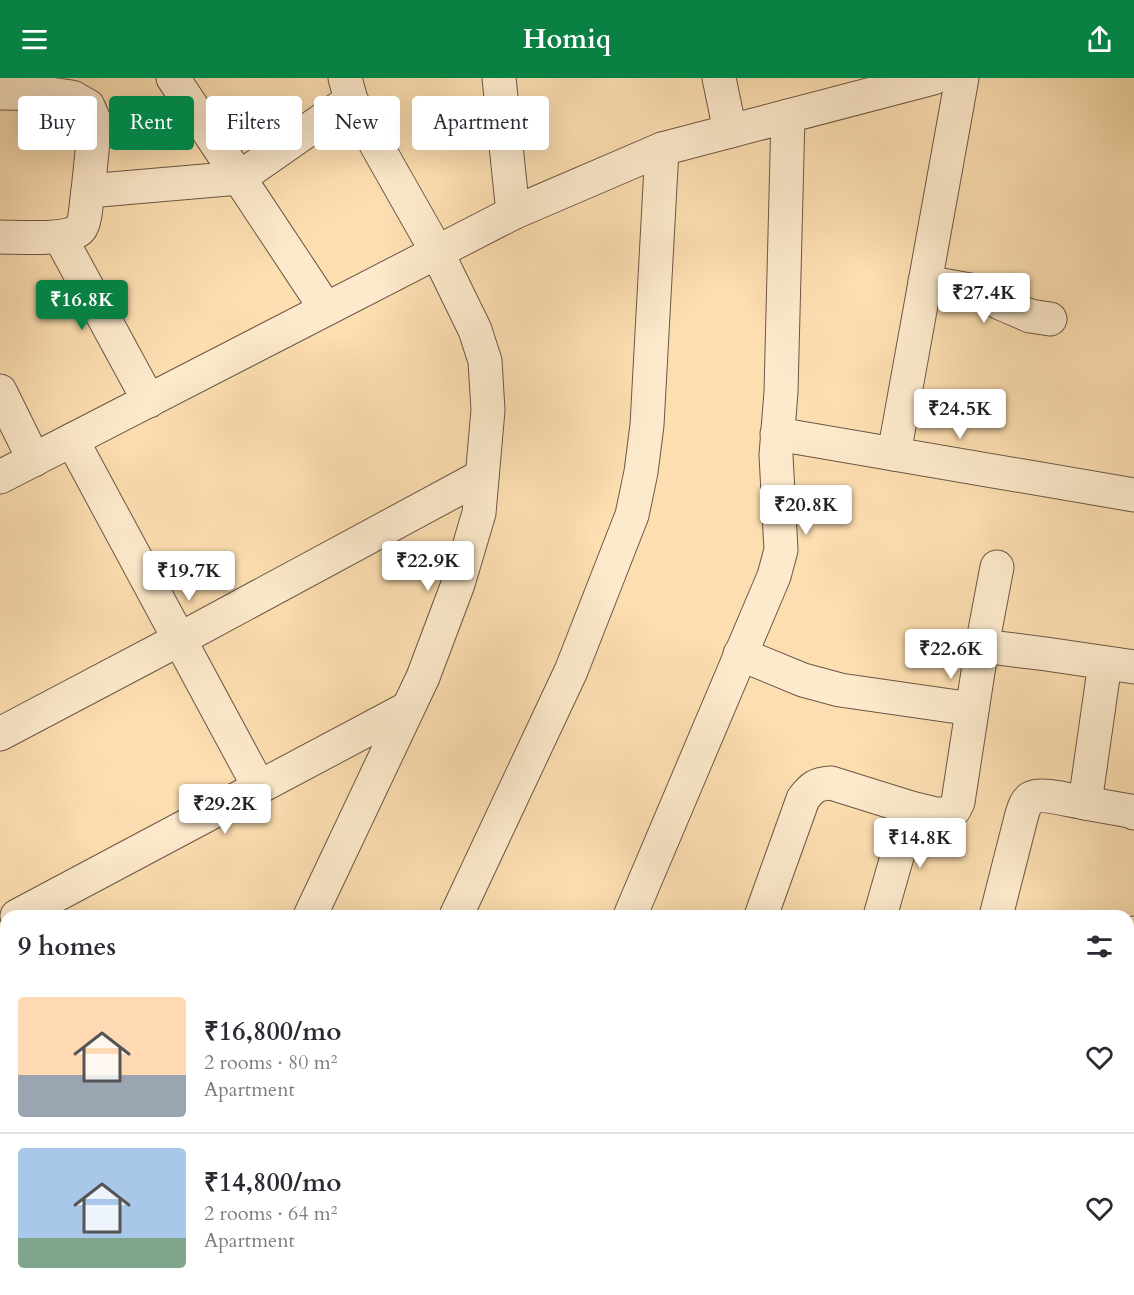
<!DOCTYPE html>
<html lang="en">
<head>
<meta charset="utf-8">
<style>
	body { margin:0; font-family:Cardo,serif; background:#f7f7f7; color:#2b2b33; height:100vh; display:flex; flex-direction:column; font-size:22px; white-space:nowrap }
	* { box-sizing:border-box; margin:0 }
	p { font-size:20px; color:#7c7c81 }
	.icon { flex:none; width:33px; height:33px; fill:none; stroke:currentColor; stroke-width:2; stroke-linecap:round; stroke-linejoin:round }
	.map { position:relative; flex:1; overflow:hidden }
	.sheet { position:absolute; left:0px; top:832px; width:1134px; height:386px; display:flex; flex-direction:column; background:#fff; border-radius:18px 18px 0 0; box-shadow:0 6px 24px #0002 }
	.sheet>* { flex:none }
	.banner { position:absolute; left:18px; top:18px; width:600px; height:54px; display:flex; gap:12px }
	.price { position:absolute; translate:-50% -51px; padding:0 14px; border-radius:6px; background:#fff; color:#222; font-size:20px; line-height:39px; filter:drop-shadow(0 2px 3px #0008) }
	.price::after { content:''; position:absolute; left:50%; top:36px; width:18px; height:14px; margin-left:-9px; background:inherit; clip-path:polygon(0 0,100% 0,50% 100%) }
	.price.selected { background:#0b8043; color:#fff }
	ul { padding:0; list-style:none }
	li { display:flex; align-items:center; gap:18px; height:150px; padding:0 18px }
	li+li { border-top:2px solid #e1e1e2 }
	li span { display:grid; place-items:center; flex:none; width:168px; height:120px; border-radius:6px; color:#555 }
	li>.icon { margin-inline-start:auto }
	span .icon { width:72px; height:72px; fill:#fffc; stroke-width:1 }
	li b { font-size:26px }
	h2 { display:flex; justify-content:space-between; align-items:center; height:72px; padding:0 18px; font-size:26px }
	.pill { padding:0 21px; border-radius:6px; background:#fff; box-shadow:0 6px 24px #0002; font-size:21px; line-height:54px }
	.pill.selected { background:#0b8043; color:#fff }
	header { display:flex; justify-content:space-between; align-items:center; height:78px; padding:0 18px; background:#0b8043; color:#fff; font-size:27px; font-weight:700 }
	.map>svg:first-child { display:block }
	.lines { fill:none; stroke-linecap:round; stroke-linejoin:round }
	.minor-casing { stroke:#6a5745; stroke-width:35 }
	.minor { stroke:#fdeacc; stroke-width:33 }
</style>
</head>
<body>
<header><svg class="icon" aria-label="menu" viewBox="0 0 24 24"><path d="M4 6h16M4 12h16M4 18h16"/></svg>Homiq<svg class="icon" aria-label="share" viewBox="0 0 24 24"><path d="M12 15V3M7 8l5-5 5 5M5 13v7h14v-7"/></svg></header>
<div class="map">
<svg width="1134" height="1217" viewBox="0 0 1134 1217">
	<rect width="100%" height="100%" fill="#fcdeb0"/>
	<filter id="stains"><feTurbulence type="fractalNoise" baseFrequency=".00333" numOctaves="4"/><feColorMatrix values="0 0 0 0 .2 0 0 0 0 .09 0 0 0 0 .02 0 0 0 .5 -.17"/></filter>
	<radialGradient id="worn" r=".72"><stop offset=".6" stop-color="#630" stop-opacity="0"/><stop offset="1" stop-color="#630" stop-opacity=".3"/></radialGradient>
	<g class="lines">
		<defs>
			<g id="minor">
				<path d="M 173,0 L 326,231"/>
				<path d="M 499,0 L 513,135"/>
				<path d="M 719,0 L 730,53"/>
				<path d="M 0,15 L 49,16 L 72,19 L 88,28 L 95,44 L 88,113"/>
				<path d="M 0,159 C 17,159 70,163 80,151 C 86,144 86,123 88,113 L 239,100 L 351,22"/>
				<path d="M 60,159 L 149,323"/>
				<path d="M 925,204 L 970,212 L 987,217 L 1000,225 L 1030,238 L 1050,241"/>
				<path d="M 0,313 L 34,382"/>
				<path d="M 777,356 L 1134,417"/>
				<path d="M 72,362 L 259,709"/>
				<path d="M 894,376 L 962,0"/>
				<path d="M 0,399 L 513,135 L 662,71 L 933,0"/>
				<path d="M 982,568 L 997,489"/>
				<path d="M 740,576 L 803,602 L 840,612 L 972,631"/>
				<path d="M 0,656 L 180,561 L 482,398"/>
				<path d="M 1085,725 L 1130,733 L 1134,735"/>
				<path d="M 17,838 L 408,630"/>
				<path d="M 310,838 L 423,599 L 458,506 L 479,435 L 488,332 L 485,283 L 475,252 L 437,174 L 351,22 L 345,0"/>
				<path d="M 456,838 L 571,593 L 632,437 L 641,394 L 647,347 L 662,71"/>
				<path d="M 630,838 L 774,498 L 781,472 L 776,377 L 781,314 L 788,38"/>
				<path d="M 761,838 L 803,721 C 812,709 816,706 831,705 L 911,730 L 936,736 L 947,736 L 954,732 L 958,724 L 982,568 L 1046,576 L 1134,589"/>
				<path d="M 880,838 L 911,730"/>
				<path d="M 996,838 L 1022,736 C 1024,730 1026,723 1031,720 C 1042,714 1072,723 1085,725 L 1105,585"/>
				<path d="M 1133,862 L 1134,855"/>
				<path d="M 0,948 L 6,959"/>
				<path d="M 1128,1040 L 1134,1041"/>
				<path d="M 1128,1147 L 1134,1148"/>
				<path d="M 0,1207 L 6,1204"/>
				<path d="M 271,1212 L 274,1217"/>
				<path d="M 408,1212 L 410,1217"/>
				<path d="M 638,1212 L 663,1217"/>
				<path d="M 476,1217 L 478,1212"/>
				<path d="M 915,1217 L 915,1212"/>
			</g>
		</defs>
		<!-- minor casing -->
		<use href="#minor" class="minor-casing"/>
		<!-- minor -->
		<use href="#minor" class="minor"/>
	</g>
	<rect width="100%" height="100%" filter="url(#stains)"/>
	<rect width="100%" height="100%" fill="url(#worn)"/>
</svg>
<b class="price" style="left:984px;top:246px">₹27.4K</b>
<b class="price selected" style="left:82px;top:253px">₹16.8K</b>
<b class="price" style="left:960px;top:362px">₹24.5K</b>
<b class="price" style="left:806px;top:458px">₹20.8K</b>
<b class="price" style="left:428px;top:514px">₹22.9K</b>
<b class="price" style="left:189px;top:524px">₹19.7K</b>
<b class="price" style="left:951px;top:602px">₹22.6K</b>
<b class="price" style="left:225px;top:757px">₹29.2K</b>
<b class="price" style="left:920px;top:791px">₹14.8K</b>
<div class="banner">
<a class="pill">Buy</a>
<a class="pill selected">Rent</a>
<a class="pill">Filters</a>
<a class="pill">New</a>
<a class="pill">Apartment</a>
</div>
<section class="sheet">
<h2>9 homes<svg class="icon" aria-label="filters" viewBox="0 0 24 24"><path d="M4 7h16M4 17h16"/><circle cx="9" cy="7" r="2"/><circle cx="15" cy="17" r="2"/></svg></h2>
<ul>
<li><span style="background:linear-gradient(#ffd9b3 65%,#9aa5b1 0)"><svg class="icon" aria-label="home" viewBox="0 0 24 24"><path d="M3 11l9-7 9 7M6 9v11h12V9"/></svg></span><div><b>₹16,800/mo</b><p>2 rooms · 80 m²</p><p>Apartment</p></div><svg class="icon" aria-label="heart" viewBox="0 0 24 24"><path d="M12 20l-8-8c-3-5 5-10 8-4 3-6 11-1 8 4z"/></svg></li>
<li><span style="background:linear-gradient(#a9c7e8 75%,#7fa58c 0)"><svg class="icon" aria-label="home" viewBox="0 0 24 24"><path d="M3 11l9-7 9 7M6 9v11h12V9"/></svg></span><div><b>₹14,800/mo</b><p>2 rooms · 64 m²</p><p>Apartment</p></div><svg class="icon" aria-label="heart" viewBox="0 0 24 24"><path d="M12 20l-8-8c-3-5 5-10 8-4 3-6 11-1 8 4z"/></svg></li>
</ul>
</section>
</div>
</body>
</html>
